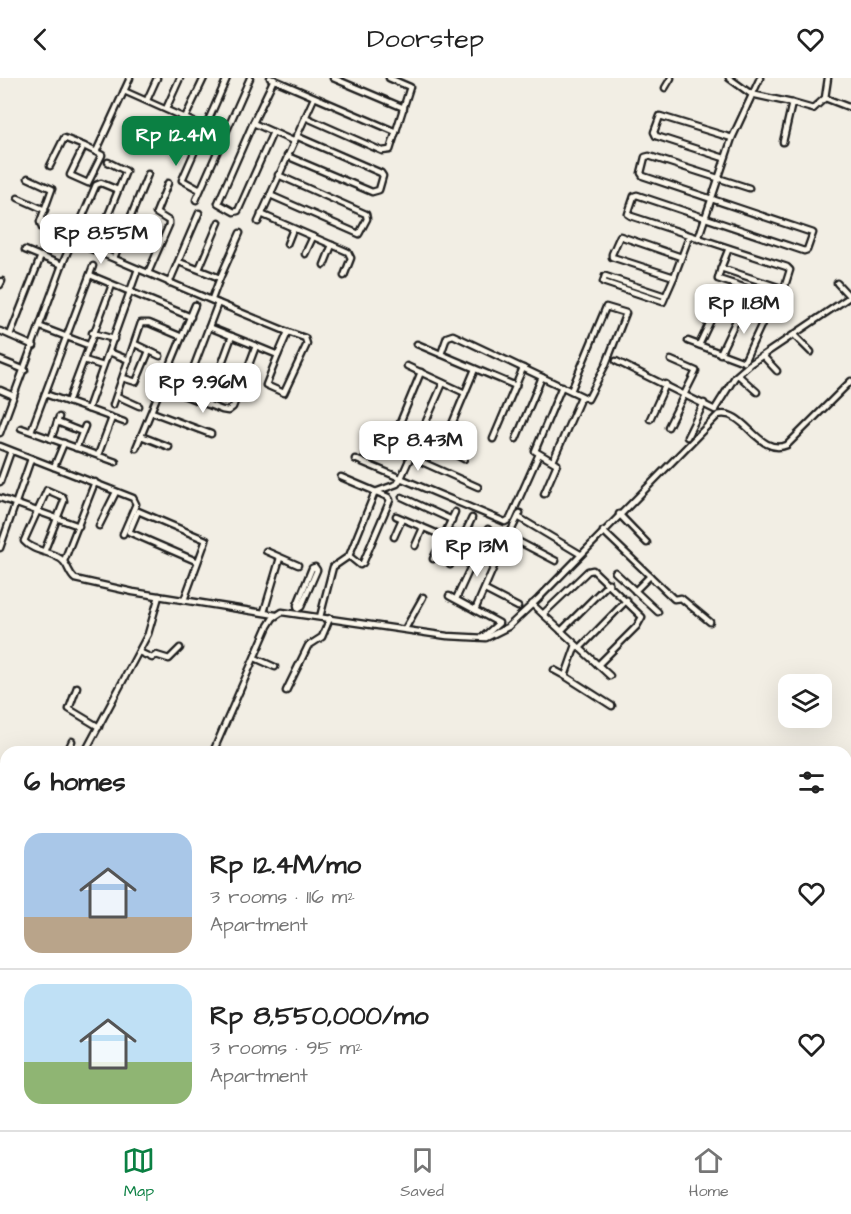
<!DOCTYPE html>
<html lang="en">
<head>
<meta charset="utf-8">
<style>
	body { margin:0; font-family:"Architects Daughter",sans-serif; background:#f2f2f2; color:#222; height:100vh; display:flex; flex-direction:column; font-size:22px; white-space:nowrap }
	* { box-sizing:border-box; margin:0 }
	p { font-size:20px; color:#767676 }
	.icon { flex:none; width:33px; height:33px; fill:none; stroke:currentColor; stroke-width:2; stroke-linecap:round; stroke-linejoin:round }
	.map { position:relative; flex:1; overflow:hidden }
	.drawer { position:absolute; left:0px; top:668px; width:852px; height:386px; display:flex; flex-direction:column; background:#fff; border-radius:18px 18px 0 0; box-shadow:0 6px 24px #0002 }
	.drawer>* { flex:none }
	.fabs { position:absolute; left:778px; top:596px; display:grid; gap:12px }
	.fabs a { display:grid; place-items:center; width:54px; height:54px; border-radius:12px; background:#fff; box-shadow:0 6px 24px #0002; font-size:30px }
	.price { position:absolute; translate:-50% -51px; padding:0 14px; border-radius:12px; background:#fff; color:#222; font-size:20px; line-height:39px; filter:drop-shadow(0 2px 3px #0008) }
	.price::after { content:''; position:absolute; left:50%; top:36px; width:18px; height:14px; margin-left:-9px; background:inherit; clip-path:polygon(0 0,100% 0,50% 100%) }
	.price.current { background:#0b8043; color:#fff }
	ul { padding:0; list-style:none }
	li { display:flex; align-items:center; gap:18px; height:150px; padding:0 24px }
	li+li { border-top:2px solid #e0e0e0 }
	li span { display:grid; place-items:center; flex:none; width:168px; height:120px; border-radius:18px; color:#555 }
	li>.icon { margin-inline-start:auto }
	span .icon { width:72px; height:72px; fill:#fffc; stroke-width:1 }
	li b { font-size:26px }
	h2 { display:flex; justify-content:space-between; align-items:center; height:72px; padding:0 24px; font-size:26px }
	header { display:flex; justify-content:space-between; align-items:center; height:78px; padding:0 24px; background:#fff; font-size:27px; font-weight:600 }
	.tabs { display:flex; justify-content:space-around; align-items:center; height:84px; border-top:2px solid #e0e0e0; background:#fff; font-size:16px; color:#767676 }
	.tabs a { display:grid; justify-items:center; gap:3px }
	.tabs .current { color:#0b8043 }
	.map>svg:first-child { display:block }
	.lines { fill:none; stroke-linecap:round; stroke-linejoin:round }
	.street-casing { stroke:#1c1c1c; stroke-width:9 }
	.secondary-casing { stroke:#1c1c1c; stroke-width:10 }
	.street { stroke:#fbf7ec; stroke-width:4.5 }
	.secondary { stroke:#fbf7ec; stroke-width:6 }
</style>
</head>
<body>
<header><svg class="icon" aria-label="back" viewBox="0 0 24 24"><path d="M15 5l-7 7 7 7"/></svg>Doorstep<svg class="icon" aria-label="heart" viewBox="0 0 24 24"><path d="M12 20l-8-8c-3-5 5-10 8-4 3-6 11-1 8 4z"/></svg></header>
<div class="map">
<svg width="851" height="1052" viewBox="0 0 851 1052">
	<rect width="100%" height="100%" fill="#f2eee4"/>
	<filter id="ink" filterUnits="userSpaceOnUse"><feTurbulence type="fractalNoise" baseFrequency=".0167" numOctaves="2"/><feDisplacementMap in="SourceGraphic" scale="12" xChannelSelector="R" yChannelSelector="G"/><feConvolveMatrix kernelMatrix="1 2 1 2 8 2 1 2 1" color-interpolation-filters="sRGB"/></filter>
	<g filter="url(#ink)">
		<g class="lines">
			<defs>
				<g id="street">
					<path d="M 270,0 L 396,54"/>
					<path d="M 333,0 L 404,30"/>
					<path d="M 729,0 L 751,16 L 792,25"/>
					<path d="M 274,1 L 253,45 L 293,63"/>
					<path d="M 665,10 L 671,0"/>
					<path d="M 124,13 L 205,49"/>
					<path d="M 825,20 L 851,30"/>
					<path d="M 147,22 L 157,0"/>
					<path d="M 166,31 L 180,0"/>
					<path d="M 305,39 L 382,73 L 390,72 L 410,9 L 389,0"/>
					<path d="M 185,40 L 204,0"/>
					<path d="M 253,45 L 218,125 L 234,134 L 238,133 L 273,54"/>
					<path d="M 783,64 L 792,25 L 813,31 L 825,20 L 828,0"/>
					<path d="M 84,68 L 102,77 L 88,105 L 70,97 Z"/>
					<path d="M 96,74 L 130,0"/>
					<path d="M 287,78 L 372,114 L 379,112 L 383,98 L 381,95 L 296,58"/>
					<path d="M 724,80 L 656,58 L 654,54 L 660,38 L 732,60"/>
					<path d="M 50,88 L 64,60 L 84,68"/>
					<path d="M 28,100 L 52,111 L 40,144 L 42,150 L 218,225 L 183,317 L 163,309"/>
					<path d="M 200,112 L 182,102 L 227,0"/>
					<path d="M 270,117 L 359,156 L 367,141 L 366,136 L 278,97"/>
					<path d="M 18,120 L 45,132"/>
					<path d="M 196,122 L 250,0"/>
					<path d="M 261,136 L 348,174 L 351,180 L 344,198"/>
					<path d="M 258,144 L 314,20"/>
					<path d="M 698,161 L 732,60 L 760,0"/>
					<path d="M 287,166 L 293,151"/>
					<path d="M 729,170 L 721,190 L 784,211 L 790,192 L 787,189 L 631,138 L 628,136 L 634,118 L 637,117 L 804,173 L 807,172 L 813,155 L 643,98 L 641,95 L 645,79 L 649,78 L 749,110"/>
					<path d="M 25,172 L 62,187"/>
					<path d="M 94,172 L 126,93 L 108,84"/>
					<path d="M 305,176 L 313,159"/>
					<path d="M 681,179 L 620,158 L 612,176 L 612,179 L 674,199 L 689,159"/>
					<path d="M 114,180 L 148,96"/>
					<path d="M 179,184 L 220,200 L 240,155"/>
					<path d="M 324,187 L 332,167"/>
					<path d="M 721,190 L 718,201 L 777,220 L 784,211"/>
					<path d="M 199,191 L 219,144"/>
					<path d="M 148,195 L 169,147 L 169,143 L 156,135 L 168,105"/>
					<path d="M 90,197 L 191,239"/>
					<path d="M 169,205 L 199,135"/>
					<path d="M 837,205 L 850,219"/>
					<path d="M 0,207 L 2,203"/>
					<path d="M 665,218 L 605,198 L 603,204 L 663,224 L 674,199"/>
					<path d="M 212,221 L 220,200"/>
					<path d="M 707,223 L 765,239 L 744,284"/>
					<path d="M 218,225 L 288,254 L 278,277 L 256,268"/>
					<path d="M 41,249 L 88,267"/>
					<path d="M 0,253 L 34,268"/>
					<path d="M 92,255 L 114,261"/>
					<path d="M 10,257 L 41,178"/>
					<path d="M 794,257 L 811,274"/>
					<path d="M 688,263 L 744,284"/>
					<path d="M 135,266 L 160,278"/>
					<path d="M 417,266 L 516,308"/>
					<path d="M 699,267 L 718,227"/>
					<path d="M 109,274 L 129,282"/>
					<path d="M 441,276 L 447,259 L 453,257 L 588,321 L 606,286 L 626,235 L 606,229 L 571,313"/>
					<path d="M 720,276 L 741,232"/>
					<path d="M 278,277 L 266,307 L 284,315 L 307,266 L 305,260 L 288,254"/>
					<path d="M 763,278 L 777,293"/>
					<path d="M 0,282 L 25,292"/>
					<path d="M 84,282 L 103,288"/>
					<path d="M 616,283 L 715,332"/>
					<path d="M 407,288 L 465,315"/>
					<path d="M 421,294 L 399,347 L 464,381"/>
					<path d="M 738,297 L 757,314"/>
					<path d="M 123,300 L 136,304 L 149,273"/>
					<path d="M 0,312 L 14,318"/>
					<path d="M 45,316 L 88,331 L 138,191"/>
					<path d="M 183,317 L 222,332 L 228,333 L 233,329 L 256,268 L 209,249"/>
					<path d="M 117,318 L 139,328"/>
					<path d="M 68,324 L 112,207"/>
					<path d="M 207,326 L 232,258"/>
					<path d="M 113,327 L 141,245 L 149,245 L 182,259"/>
					<path d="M 88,331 L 124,344"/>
					<path d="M 715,331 L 735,299 L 750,286 L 851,218"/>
					<path d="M 152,334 L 211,356"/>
					<path d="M 650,341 L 666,306"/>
					<path d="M 57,344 L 82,354"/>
					<path d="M 668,349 L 696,293 L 671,282"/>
					<path d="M 21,350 L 116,384"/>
					<path d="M 31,353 L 93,188"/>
					<path d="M 0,355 L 62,187 L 96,107 L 101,105 L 118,112"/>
					<path d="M 141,358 L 195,227"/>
					<path d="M 366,359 L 478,409"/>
					<path d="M 687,359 L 704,325"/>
					<path d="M 51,361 L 59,339"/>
					<path d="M 493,361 L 523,290"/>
					<path d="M 516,361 L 542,299"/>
					<path d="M 0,368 L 133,420 L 136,426 L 123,456"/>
					<path d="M 76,370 L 85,348"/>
					<path d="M 136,370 L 141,358 L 169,369"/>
					<path d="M 442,370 L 475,291"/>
					<path d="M 98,377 L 112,340"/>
					<path d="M 457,377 L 464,357"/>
					<path d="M 355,381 L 505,444 L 510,441 L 539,376"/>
					<path d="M 553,383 L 581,319"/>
					<path d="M 54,389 L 64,365"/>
					<path d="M 341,399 L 388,419 L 390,422 L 363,485 L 360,487 L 349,478"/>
					<path d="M 0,404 L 11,373"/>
					<path d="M 544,416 L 557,386 L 535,373 L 562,308"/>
					<path d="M 402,419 L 452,442"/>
					<path d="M 0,420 L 79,448"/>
					<path d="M 619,436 L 647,465"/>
					<path d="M 396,438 L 443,458"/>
					<path d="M 518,439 L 580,476"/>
					<path d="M 99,448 L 116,414"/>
					<path d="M 447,453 L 499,477 L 520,435"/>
					<path d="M 603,453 L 674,521 L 681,520 L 710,544"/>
					<path d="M 508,458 L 556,483"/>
					<path d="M 394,459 L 402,441"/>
					<path d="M 415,468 L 423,450"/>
					<path d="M 0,470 L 31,381"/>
					<path d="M 266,473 L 298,487"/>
					<path d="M 44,474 L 64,423 L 63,419 L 47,412 L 24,463 C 34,475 55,473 64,484 C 69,490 69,496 75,501 L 133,514 L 276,537"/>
					<path d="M 433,481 L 455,434"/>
					<path d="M 64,483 L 95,404"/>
					<path d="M 450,487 L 472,440"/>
					<path d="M 315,489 L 317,492 L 301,529 L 298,531 L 297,527 L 312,490 Z"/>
					<path d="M 615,494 L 658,534"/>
					<path d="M 485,512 L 518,529"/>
					<path d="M 635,513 L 650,498"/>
					<path d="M 449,518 L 499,545 L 483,559"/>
					<path d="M 456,521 L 488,451"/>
					<path d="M 184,522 L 206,462 L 138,433 L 129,454 L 196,483"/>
					<path d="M 532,526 L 610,598"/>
					<path d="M 475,532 L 499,477"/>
					<path d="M 264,534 L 280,480"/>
					<path d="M 543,536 L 588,493 L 593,492 L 642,539 L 637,548 L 598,587"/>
					<path d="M 320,539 L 333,489 L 349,478 L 375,414 L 397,406 L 401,400 L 443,305"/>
					<path d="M 405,551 L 423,519"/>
					<path d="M 561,553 L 609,505"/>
					<path d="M 576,567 L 565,598 L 612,628"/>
					<path d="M 580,570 L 627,522"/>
					<path d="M 139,574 L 152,580 L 156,577 L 169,581 L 180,570"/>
					<path d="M 255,580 L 275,589"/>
					<path d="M 554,592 L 565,598"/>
					<path d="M 77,609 L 69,631 L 99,649"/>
					<path d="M 286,613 L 308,568 L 322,559 L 330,540"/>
					<path d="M 67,674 L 72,663"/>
					<path d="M 85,674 L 148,556 L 159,518"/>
					<path d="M 213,674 L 268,548 L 273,540 L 282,534 L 447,558 L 486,560 L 508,549 L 538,521 L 718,337 C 745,330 758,379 787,367 L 851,303"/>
					<path d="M 0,879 L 6,881"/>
					<path d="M 0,893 L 6,896"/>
					<path d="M 0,922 L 6,926"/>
					<path d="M 0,964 L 6,967"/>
				</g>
				<g id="secondary">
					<path d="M 0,1029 L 6,1035"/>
					<path d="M 19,1047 L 24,1052"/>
				</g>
			</defs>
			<!-- street casing -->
			<use href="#street" class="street-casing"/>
			<!-- secondary casing -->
			<use href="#secondary" class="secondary-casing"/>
			<!-- street -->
			<use href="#street" class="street"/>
			<!-- secondary -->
			<use href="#secondary" class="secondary"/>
		</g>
	</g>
</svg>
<div class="fabs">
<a><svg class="icon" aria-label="layers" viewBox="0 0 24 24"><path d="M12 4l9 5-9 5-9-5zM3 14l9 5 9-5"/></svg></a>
</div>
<b class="price current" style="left:176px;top:89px">Rp 12.4M</b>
<b class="price" style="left:101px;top:187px">Rp 8.55M</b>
<b class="price" style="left:744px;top:257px">Rp 11.8M</b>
<b class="price" style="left:203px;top:336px">Rp 9.96M</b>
<b class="price" style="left:418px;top:394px">Rp 8.43M</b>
<b class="price" style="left:477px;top:500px">Rp 13M</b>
<section class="drawer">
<h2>6 homes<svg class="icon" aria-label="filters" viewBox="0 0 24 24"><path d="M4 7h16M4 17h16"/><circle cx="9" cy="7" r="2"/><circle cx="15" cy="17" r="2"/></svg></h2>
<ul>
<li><span style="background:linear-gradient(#a9c7e8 70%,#b9a48a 0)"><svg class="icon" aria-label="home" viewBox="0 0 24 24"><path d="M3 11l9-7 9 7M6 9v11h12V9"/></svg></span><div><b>Rp 12.4M/mo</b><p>3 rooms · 116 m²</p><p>Apartment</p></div><svg class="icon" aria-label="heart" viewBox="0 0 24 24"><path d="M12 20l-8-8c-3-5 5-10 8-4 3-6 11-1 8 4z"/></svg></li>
<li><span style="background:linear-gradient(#bfe0f5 65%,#8fb573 0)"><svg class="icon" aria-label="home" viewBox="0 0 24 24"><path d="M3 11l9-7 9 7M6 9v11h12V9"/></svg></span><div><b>Rp 8,550,000/mo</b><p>3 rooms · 95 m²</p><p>Apartment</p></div><svg class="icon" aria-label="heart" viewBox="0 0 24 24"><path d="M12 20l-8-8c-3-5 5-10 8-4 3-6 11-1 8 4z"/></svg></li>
</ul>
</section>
</div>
<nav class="tabs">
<a class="current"><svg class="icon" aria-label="map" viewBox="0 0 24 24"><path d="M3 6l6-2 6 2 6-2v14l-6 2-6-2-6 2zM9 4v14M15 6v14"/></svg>Map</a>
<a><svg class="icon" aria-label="saved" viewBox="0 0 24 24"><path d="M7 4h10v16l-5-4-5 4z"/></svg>Saved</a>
<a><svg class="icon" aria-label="home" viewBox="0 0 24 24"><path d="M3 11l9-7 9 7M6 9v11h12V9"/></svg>Home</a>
</nav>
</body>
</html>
